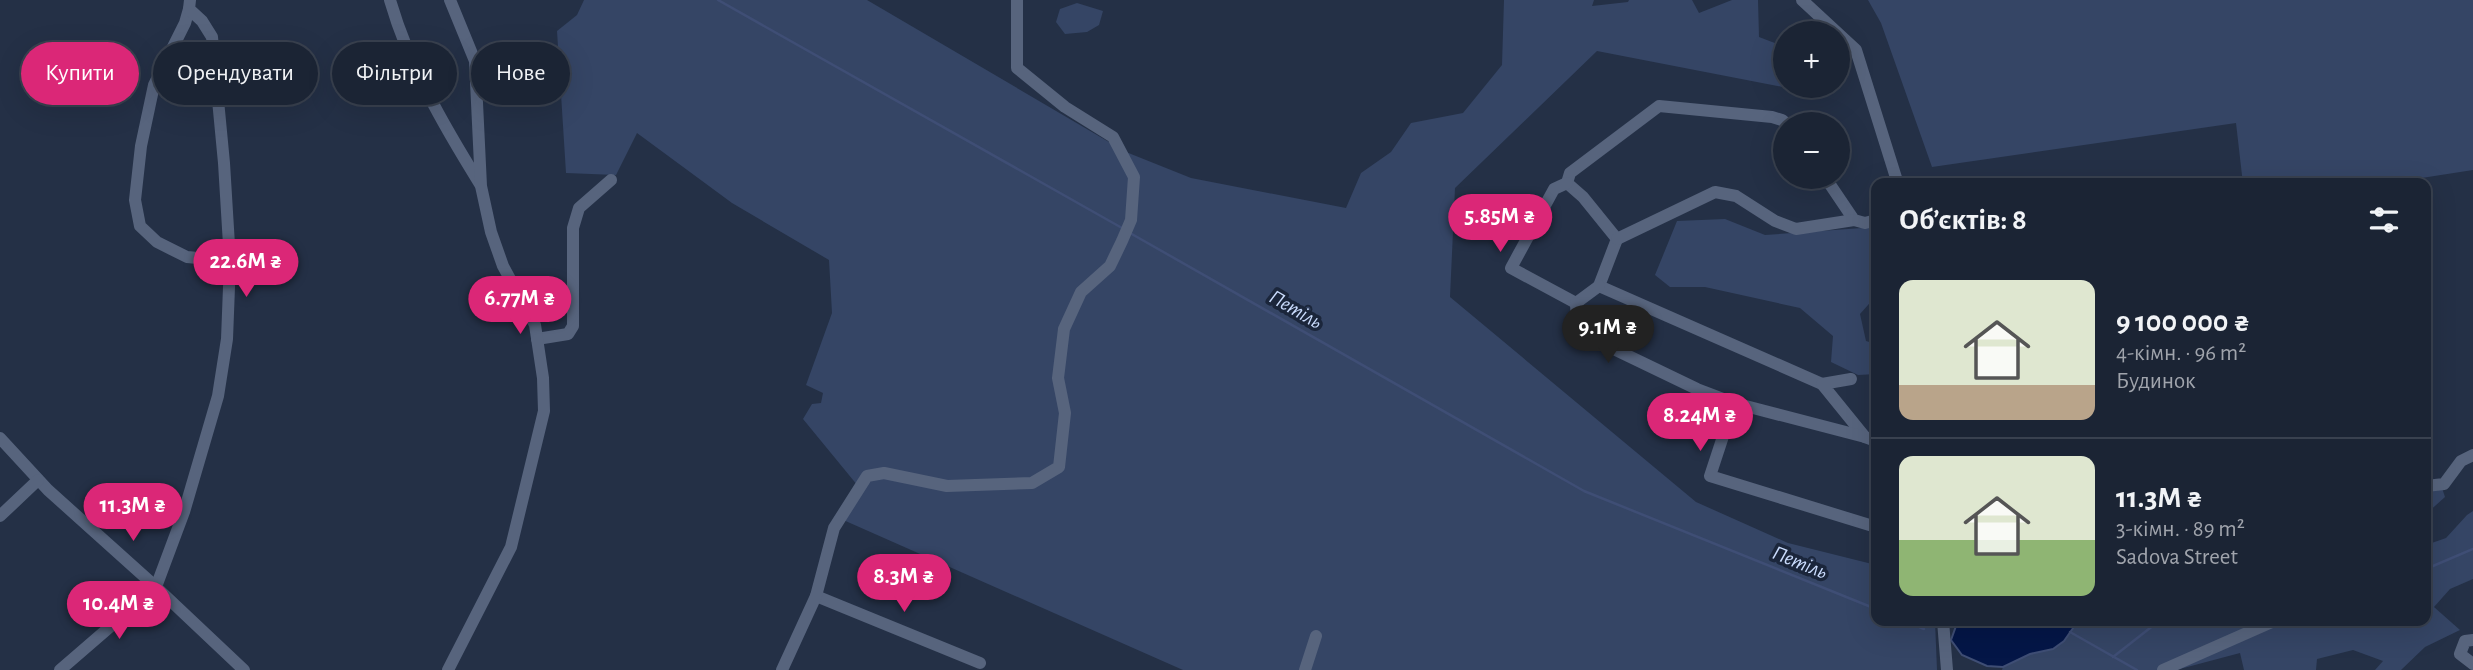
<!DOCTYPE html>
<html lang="uk">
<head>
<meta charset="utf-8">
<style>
	body { margin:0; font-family:"Alegreya Sans",sans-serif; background:#242c3c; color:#f1f3f6; height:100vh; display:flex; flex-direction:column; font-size:26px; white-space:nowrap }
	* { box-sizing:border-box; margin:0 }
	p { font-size:23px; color:#a0a4ac }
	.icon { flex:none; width:38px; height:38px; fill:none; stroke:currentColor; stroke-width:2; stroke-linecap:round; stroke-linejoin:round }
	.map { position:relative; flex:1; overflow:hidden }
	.side { position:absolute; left:1871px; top:178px; width:560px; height:448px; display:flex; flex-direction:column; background:#1b2434; border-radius:14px; box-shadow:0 7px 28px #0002,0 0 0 2px #39414f }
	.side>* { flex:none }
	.banner { position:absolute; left:21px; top:42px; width:665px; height:63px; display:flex; gap:14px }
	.fabs { position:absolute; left:1773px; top:21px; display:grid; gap:14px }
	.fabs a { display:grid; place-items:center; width:77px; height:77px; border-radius:50%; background:#1b2434; box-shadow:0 7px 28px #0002,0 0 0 2px #39414f; font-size:35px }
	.price { position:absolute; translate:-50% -60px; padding:0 16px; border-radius:24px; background:#db2777; color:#fff; font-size:23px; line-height:46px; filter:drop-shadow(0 2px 4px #0008) }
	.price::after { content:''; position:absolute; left:50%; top:42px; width:21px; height:16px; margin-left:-10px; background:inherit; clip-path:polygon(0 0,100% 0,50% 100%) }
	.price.on { background:#222; color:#fff }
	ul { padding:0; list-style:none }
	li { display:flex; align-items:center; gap:21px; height:175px; padding:0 28px }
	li+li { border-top:2px solid #39414f }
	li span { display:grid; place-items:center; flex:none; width:196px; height:140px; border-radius:14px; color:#555 }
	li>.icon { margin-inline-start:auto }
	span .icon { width:84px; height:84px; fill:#fffc; stroke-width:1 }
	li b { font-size:30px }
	h2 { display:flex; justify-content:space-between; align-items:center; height:84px; padding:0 28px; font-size:30px }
	.chip { padding:0 24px; border-radius:32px; background:#1b2434; box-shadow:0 7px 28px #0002,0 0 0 2px #39414f; font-size:24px; line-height:63px }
	.chip.on { background:#db2777; color:#fff }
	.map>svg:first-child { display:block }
	.green { fill:#354565 }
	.water { fill:#041647; stroke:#3f4e75; stroke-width:2 }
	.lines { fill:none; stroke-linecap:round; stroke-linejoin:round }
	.stream { stroke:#3f4e75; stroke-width:2.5 }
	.minor { stroke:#57647d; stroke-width:12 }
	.labels { text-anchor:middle; stroke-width:7; stroke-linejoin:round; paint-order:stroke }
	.water-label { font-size:21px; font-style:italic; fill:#cadcfd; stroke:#1b263b }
</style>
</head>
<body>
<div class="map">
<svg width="2473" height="670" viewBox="0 0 2473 670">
	<rect width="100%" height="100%" fill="#243046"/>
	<!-- green -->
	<g class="green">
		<path d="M 584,0 L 867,0 L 1126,152 L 1191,178 L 1346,208 L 1361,173 L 1391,152 L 1411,123 L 1463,113 L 1502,65 L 1504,0 L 1594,0 L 1592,6 L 1628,2 L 1629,0 L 1692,0 L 1699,13 L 1732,0 L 1758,0 L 1759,37 L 1785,47 L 1785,86 L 1801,86 L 1798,90 L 1597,51 L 1455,188 L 1450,297 L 1696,502 L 1788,543 L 1876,565 L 1876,621 L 1935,621 L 1937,670 L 1183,670 L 841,519 L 858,486 L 803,419 L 812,404 L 821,403 L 823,393 L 806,385 L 832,313 L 829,260 L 732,203 L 637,133 L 616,175 L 566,173 L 557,31 L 577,15 Z"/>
		<path d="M 1868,0 L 2473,0 L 2473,170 L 2383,184 L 2243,184 L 2236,123 L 1932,167 L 1881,23 Z"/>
		<path d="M 1077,3 L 1103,11 L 1099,25 L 1087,32 L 1065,34 L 1056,22 L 1060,9 Z"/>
		<path d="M 1725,219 L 1765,235 L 1876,227 L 1876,246 L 1873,255 L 1876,257 L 1876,296 L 1860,314 L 1866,341 L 1876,344 L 1876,374 L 1858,375 L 1831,362 L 1833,336 L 1800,308 L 1705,287 L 1670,287 L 1655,275 L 1677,221 Z"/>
		<path d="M 2442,488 L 2445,497 L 2426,514 L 2426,490 Z"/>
		<path d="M 2473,511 L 2473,579 L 2450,589 L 2434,607 L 2460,630 L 2425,647 L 2401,670 L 2375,670 L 2383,661 L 2353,650 L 2317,659 L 2316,670 L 2244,670 L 2240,653 L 2176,670 L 2002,670 L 2003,667 L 2030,654 L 2053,649 L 2078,621 L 2426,621 L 2426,545 L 2446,538 L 2467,515 Z"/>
	</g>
	<!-- water -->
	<path class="water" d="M 1954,621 L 2078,621 L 2064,641 L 2053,649 L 2030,654 L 2003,667 L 1987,666 L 1962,655 L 1951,640 L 1956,626 Z"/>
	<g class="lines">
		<!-- stream -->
		<g class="stream">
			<path d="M 718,0 L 1122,228"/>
			<path d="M 1130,233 L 1584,491 L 1876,609"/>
			<path d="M 2426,569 L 2473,549"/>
			<path d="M 1905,621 L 1924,629"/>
			<path d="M 2070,632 L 2137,670"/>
			<path d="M 2113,657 L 2159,621"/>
		</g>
		<!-- minor -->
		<g class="minor">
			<path d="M 390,0 C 409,66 444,126 480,184"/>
			<path d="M 1802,0 L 1856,50 L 1898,184"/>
			<path d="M 189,9 L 185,23 L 154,85 L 141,146 L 135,200 L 140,226 L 157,242 L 187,257 L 230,261"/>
			<path d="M 1787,124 L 1782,120 L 1772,117 L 1659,106 L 1570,173 L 1567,183 L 1583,197 L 1617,239 L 1599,286 L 1822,384"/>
			<path d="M 1825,177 L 1854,220 L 1865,223 L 1876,220"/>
			<path d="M 1567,183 L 1554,189 L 1511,268 L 1576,303"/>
			<path d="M 1617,239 L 1715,192 L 1736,196 L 1775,221 L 1796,229 L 1854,220"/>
			<path d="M 1599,286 L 1576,303 L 1577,325 L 1591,338 L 1697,389 L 1734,403"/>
			<path d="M 537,339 L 568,334 L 573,326 L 573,228 L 579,208 L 611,180"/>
			<path d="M 1851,379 L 1822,384 L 1865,437 L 1876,441"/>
			<path d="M 1865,437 L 1734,403 L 1710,476 L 1876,527"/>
			<path d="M 0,438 L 48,490 L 156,587 L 244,670"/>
			<path d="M 2426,486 L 2444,484 L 2461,461 L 2473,455"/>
			<path d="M 0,516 L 38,480"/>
			<path d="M 816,596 L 980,663"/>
			<path d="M 1943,621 L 1947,670"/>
			<path d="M 2473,640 L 2465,641 L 2460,654 L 2473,664"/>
			<path d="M 60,670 L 156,587 L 184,512 L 218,396 L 227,339 L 230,261 L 224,163 L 212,37 L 202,21 L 189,9 L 190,0"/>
			<path d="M 448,670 L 511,547 L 544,411 L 543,378 L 535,325 L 503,266 L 491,232 L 481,186 L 475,61 L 450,0"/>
			<path d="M 782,670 L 816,596 L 834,528 L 867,476 L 884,473 L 947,486 L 1032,483 L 1059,467 L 1065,413 L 1058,378 L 1064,329 L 1081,292 L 1110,266 L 1122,241 L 1131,220 L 1134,177 L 1113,137 L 1065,107 L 1017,68 L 1017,0"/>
			<path d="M 1305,670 L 1316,636"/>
			<path d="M 2163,670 L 2274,621"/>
		</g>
	</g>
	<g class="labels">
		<!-- water labels -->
		<g class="water-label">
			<text transform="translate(1296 309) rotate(30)" y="7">Петіль</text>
			<text transform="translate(1800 562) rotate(22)" y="7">Петіль</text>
		</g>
	</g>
</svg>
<div class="fabs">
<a>+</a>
<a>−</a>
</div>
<b class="price" style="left:1500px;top:254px">5.85M ₴</b>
<b class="price" style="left:246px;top:299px">22.6M ₴</b>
<b class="price" style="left:520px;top:336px">6.77M ₴</b>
<b class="price on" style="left:1608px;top:365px">9.1M ₴</b>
<b class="price" style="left:1700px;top:453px">8.24M ₴</b>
<b class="price" style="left:133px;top:543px">11.3M ₴</b>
<b class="price" style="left:904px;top:614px">8.3M ₴</b>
<b class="price" style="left:119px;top:641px">10.4M ₴</b>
<div class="banner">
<a class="chip on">Купити</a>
<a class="chip">Орендувати</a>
<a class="chip">Фільтри</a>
<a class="chip">Нове</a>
</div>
<section class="side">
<h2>Об’єктів: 8<svg class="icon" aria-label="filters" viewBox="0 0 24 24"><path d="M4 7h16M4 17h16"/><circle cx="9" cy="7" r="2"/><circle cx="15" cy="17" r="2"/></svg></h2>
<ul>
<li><span style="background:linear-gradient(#dfe7d0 75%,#b9a48a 0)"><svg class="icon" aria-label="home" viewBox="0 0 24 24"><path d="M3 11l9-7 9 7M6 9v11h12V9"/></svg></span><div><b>9 100 000 ₴</b><p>4-кімн. · 96 m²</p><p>Будинок</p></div></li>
<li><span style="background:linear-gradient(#dfe7d0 60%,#8fb573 0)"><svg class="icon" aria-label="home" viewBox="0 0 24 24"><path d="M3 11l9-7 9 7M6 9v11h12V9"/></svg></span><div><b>11.3M ₴</b><p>3-кімн. · 89 m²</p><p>Sadova Street</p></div></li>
</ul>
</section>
</div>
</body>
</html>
